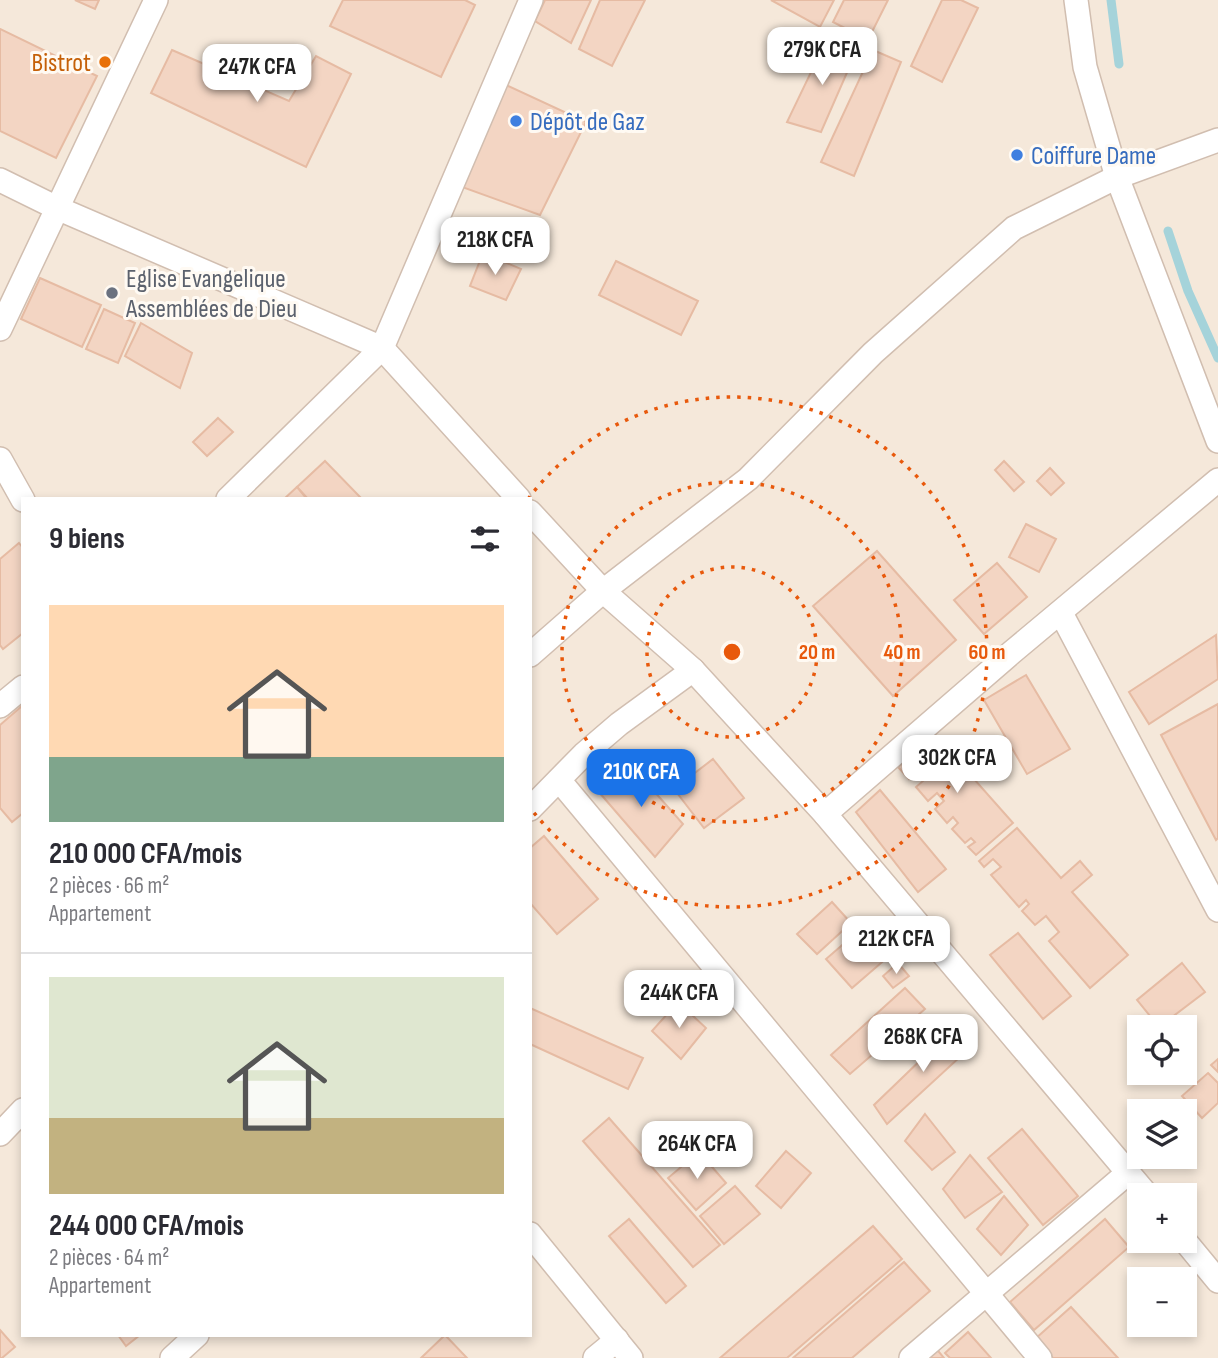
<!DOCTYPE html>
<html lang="fr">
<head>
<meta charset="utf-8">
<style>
	body { margin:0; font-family:"Sofia Sans Condensed",sans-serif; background:#f7f7f7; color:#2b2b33; height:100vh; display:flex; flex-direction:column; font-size:26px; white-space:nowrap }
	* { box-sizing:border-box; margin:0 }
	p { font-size:23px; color:#7c7c81 }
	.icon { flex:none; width:38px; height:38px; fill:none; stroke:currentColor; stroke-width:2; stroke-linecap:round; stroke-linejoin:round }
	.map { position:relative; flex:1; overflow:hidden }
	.side { position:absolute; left:21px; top:497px; width:511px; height:840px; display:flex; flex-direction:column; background:#fff; border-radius:0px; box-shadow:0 4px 10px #0003 }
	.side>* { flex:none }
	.tools { position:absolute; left:1127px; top:1015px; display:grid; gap:14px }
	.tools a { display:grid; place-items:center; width:70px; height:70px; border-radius:0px; background:#fff; box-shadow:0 4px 10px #0003; font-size:35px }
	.price { position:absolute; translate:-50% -60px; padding:0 16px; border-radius:14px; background:#fff; color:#222; font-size:23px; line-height:46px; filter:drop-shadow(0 2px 4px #0008) }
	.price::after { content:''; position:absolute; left:50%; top:42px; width:21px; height:16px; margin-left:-10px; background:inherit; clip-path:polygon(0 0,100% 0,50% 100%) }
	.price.on { background:#1a73e8; color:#fff }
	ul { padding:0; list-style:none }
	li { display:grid; align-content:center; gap:14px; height:371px; padding:0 28px }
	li+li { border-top:2px solid #e1e1e2 }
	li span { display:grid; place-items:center; height:217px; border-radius:0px; color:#555 }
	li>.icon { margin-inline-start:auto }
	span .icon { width:126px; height:126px; fill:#fffc; stroke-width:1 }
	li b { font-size:30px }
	h2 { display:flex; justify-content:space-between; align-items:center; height:84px; padding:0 28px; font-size:30px }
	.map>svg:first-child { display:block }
	.residential { fill:#f5e8da; fill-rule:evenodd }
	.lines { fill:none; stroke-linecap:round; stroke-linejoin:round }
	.stream { stroke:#a5d3da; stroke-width:9 }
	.building { fill:#f3d5c3; stroke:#e6bba3; stroke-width:2 }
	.minor-casing { stroke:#d1beb0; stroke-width:26 }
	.minor { stroke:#fff; stroke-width:23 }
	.ring { fill:none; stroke:#e8590c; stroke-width:3.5; stroke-dasharray:3.5 7 }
	.food-dot { fill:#e8710a; stroke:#fffaf3; stroke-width:2.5 }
	.shop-dot { fill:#3f7fe0; stroke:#fffaf3; stroke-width:2.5 }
	.worship-dot { fill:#6b7280; stroke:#fffaf3; stroke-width:2.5 }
	.labels { text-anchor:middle; stroke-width:6; stroke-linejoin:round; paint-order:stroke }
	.food-label { font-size:26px; fill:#c56008; stroke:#fffaf3; text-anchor:end }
	.shop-label { font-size:26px; fill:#366cbe; stroke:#fffaf3; text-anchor:start }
	.worship-label { font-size:26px; fill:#5b616d; stroke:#fffaf3; text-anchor:start }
	.centre { fill:#e8590c; stroke:#fffaf3; stroke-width:3.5 }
	.ring-label { font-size:21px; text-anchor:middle; font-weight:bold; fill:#e8590c; stroke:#fffaf3; stroke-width:6; stroke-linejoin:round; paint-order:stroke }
</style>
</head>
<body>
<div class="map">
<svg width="1218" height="1358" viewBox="0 0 1218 1358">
	<rect width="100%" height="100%" fill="#fdf6ec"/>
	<!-- residential -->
	<path class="residential" d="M 0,0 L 1218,0 L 1218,1358 L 0,1358 ZM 23,499 L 530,499 L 530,1335 L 23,1335 ZM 1139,1027 L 1185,1027 L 1185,1073 L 1139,1073 ZM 1139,1111 L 1185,1111 L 1185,1157 L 1139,1157 ZM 1139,1195 L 1185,1195 L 1185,1241 L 1139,1241 ZM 1139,1279 L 1185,1279 L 1185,1325 L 1139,1325 Z"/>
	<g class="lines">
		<!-- stream -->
		<g class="stream">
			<path d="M 1111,0 L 1119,64"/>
			<path d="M 1168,231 L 1188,291 L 1218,358"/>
		</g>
	</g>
	<!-- building -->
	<g class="building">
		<path d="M 75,0 L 99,0 L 95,9 Z"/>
		<path d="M 343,0 L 465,0 L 475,5 L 441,77 L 330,26 Z"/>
		<path d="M 545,0 L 591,0 L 571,43 L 535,21 Z"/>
		<path d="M 600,0 L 645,0 L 612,66 L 579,49 Z"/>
		<path d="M 771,0 L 834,0 L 820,27 Z"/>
		<path d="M 844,0 L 888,0 L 868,40 L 833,22 Z"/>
		<path d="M 942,0 L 961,0 L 978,8 L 942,82 L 911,66 Z"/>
		<path d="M 0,29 L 97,76 L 56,158 L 0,131 Z"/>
		<path d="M 826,41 L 856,52 L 821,132 L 787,122 Z"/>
		<path d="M 172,50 L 289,101 L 316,56 L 351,74 L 306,167 L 151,93 Z"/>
		<path d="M 873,50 L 901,62 L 854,176 L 821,162 Z"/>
		<path d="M 506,85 L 586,122 L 540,215 L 462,187 Z"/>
		<path d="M 483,253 L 521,269 L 506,300 L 470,286 Z"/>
		<path d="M 616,261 L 698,301 L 681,335 L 599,295 Z"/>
		<path d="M 40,278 L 101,305 L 82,347 L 21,319 Z"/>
		<path d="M 104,309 L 135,323 L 118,363 L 86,349 Z"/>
		<path d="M 141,323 L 192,353 L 180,388 L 125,356 Z"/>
		<path d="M 218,418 L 233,432 L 207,456 L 193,442 Z"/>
		<path d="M 325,461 L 362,499 L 308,499 L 297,487 Z"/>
		<path d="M 1004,461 L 1024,482 L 1014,491 L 995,470 Z"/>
		<path d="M 1050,468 L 1064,483 L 1051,495 L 1037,481 Z"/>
		<path d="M 297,487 L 307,499 L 284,499 Z"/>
		<path d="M 1026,524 L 1056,539 L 1039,572 L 1009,557 Z"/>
		<path d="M 19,543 L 23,548 L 23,633 L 3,649 L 0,645 L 0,559 Z"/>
		<path d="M 877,551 L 956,640 L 893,696 L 813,606 Z"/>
		<path d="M 997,563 L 1027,597 L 984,634 L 954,600 Z"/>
		<path d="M 1216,635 L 1218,679 L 1149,724 L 1129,692 Z"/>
		<path d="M 1026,675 L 1070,749 L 1027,774 L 984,700 Z"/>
		<path d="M 1218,704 L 1218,838 L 1216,840 L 1161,735 Z"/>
		<path d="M 22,706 L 23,813 L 12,822 L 0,808 L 0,725 Z"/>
		<path d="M 935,735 L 1013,823 L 976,855 L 968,847 L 975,842 L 971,838 L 965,843 L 952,829 L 958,823 L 953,817 L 947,823 L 935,809 L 944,801 L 937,793 L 928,801 L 916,787 L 923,781 L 916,773 L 909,779 L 898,767 Z"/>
		<path d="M 713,759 L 744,798 L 704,828 L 674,789 Z"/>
		<path d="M 630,764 L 683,824 L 655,857 L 598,791 Z"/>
		<path d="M 880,790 L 946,869 L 918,892 L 856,812 Z"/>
		<path d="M 1017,828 L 1061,878 L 1080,861 L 1092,875 L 1072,892 L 1128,955 L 1090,988 L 1049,941 L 1059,932 L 1046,916 L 1035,925 L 1022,911 L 1029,904 L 1026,900 L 1019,907 L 991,875 L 1001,867 L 993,859 L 984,867 L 979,861 Z"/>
		<path d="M 544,836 L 598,899 L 557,934 L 530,903 L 530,848 Z"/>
		<path d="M 832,902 L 851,923 L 817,954 L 797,934 Z"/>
		<path d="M 862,928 L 888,957 L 852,988 L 826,959 Z"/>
		<path d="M 1018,933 L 1071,996 L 1043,1019 L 990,955 Z"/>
		<path d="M 898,963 L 909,976 L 893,988 L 883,976 Z"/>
		<path d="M 1182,963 L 1205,992 L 1159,1027 L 1137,1000 Z"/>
		<path d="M 905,988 L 925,1009 L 850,1074 L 831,1055 Z"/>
		<path d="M 678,1002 L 706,1028 L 681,1059 L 652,1031 Z"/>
		<path d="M 530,1008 L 643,1058 L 628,1089 L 530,1044 Z"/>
		<path d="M 956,1026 L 973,1045 L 887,1124 L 874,1105 Z"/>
		<path d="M 1218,1059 L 1218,1072 L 1211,1065 Z"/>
		<path d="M 1208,1073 L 1218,1083 L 1218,1103 L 1202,1118 L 1182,1096 Z"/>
		<path d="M 1174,1101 L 1183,1111 L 1162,1111 Z"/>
		<path d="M 925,1114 L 955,1152 L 932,1170 L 905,1141 Z"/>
		<path d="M 1185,1114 L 1195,1126 L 1185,1135 Z"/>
		<path d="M 609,1118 L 720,1245 L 693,1267 L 583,1141 Z"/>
		<path d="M 1022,1129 L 1078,1196 L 1043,1225 L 988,1158 Z"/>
		<path d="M 786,1151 L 811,1173 L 781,1208 L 756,1186 Z"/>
		<path d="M 699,1152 L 726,1183 L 696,1210 L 668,1178 Z"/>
		<path d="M 970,1155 L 1002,1192 L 965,1218 L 943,1189 Z"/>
		<path d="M 735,1186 L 760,1214 L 724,1244 L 700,1216 Z"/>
		<path d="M 1004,1196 L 1028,1225 L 1001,1255 L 977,1229 Z"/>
		<path d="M 629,1219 L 686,1286 L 666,1303 L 609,1236 Z"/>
		<path d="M 1105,1219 L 1129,1247 L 1034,1330 L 1010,1302 Z"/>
		<path d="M 873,1226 L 902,1259 L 787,1358 L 720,1358 Z"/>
		<path d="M 904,1262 L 930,1291 L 852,1358 L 793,1358 Z"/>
		<path d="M 1071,1307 L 1118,1358 L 1053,1358 L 1035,1339 Z"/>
		<path d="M 0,1330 L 15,1347 L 2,1358 L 0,1358 Z"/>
		<path d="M 968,1332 L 991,1358 L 950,1358 L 945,1353 Z"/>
		<path d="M 118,1335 L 140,1335 L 126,1346 Z"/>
		<path d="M 445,1335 L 467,1358 L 421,1358 Z"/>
		<path d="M 934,1346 L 944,1358 L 919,1358 Z"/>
	</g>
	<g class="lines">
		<defs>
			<g id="minor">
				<path d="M 1076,0 L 1085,67 L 1117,177 L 1218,441"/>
				<path d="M 0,180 L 57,208 L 382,348 L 519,499"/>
				<path d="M 0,329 L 156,0"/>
				<path d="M 0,459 L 23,500"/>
				<path d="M 228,499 L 382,348 L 531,0"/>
				<path d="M 530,512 L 603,591 L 693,670 L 825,814 L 1147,1195"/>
				<path d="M 1061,613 L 1218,910"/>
				<path d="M 530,655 L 603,591 L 748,479 L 873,353 L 1014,228 L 1117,177 L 1218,140"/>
				<path d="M 0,706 L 23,687"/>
				<path d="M 559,780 L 1040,1358"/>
				<path d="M 530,809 L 584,754 L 619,724 L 693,670"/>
				<path d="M 825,814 L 1011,653 L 1218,480"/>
				<path d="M 0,1134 L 23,1110"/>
				<path d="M 530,1234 L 631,1358"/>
				<path d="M 1185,1241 L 1218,1281"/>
				<path d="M 172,1358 L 197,1335"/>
				<path d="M 595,1358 L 617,1340"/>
				<path d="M 911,1358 L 1129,1172"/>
			</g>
		</defs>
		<!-- minor casing -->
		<use href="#minor" class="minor-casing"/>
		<!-- minor -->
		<use href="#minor" class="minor"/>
	</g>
	<!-- distance rings -->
	<g class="ring">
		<circle cx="732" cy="652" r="85"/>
		<circle cx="732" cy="652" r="170"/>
		<path d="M528 499A255 255 0 1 1 531 809"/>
	</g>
	<!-- markers -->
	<circle class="food-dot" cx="105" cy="62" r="7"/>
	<g class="shop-dot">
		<circle cx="516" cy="121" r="7"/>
		<circle cx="1017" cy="155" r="7"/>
	</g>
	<circle class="worship-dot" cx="112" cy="293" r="7"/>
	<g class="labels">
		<!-- food labels -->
		<g class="food-label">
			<text x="91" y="71">Bistrot</text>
		</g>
		<!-- shop labels -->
		<g class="shop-label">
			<text x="530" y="130">Dépôt de Gaz</text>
			<text x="1031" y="164">Coiffure Dame</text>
		</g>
		<!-- worship labels -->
		<g class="worship-label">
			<text x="126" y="287">Eglise Evangelique<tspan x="126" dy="30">Assemblées de Dieu</tspan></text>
		</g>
	</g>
	<circle cx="732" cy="652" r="10" class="centre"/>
	<g class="ring-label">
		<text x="817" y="659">20 m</text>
		<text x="902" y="659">40 m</text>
		<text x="987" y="659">60 m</text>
	</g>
</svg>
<div class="tools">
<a><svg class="icon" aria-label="locate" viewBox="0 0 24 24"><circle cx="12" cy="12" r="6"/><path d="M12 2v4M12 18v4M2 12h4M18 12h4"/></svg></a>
<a><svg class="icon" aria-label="layers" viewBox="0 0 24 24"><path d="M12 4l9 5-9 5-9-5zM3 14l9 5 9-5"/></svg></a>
<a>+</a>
<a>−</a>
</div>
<b class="price" style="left:822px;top:87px">279K CFA</b>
<b class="price" style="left:257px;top:104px">247K CFA</b>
<b class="price" style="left:495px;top:277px">218K CFA</b>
<b class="price" style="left:957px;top:795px">302K CFA</b>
<b class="price on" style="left:641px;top:809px">210K CFA</b>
<b class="price" style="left:896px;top:976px">212K CFA</b>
<b class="price" style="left:679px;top:1030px">244K CFA</b>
<b class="price" style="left:923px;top:1074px">268K CFA</b>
<b class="price" style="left:697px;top:1181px">264K CFA</b>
<section class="side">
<h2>9 biens<svg class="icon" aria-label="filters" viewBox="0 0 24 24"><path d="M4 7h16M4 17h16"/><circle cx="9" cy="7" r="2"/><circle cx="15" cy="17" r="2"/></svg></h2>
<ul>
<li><span style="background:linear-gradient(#ffd9b3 70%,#7fa58c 0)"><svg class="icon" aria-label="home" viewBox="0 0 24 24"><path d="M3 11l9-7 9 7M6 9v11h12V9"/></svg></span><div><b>210 000 CFA/mois</b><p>2 pièces · 66 m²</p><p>Appartement</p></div></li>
<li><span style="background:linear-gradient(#dfe7d0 65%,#c2b280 0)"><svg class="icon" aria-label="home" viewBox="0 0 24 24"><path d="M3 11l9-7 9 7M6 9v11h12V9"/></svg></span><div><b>244 000 CFA/mois</b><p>2 pièces · 64 m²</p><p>Appartement</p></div></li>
</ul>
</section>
</div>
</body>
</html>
